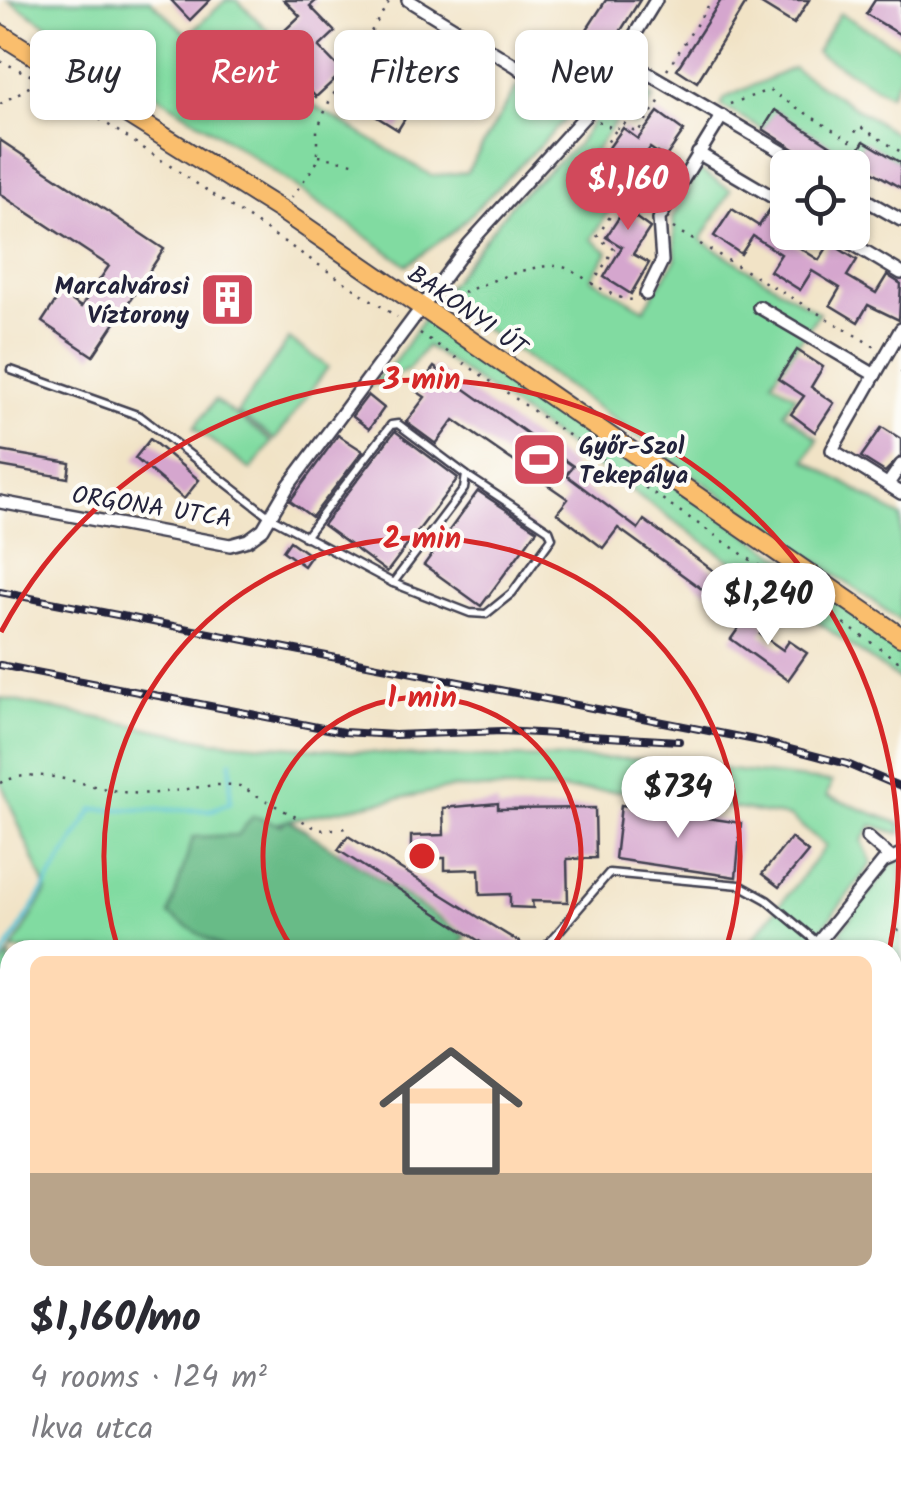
<!DOCTYPE html>
<html lang="en">
<head>
<meta charset="utf-8">
<style>
	body { margin:0; font-family:Kalam,sans-serif; background:#f7f7f7; color:#2b2b33; height:100vh; display:flex; flex-direction:column; font-size:38px; white-space:nowrap }
	* { box-sizing:border-box; margin:0 }
	p { font-size:32px; color:#7c7c81 }
	.icon { flex:none; width:55px; height:55px; fill:none; stroke:currentColor; stroke-width:2; stroke-linecap:round; stroke-linejoin:round }
	.map { position:relative; flex:1; overflow:hidden }
	.sheet { position:absolute; left:0px; top:940px; width:902px; height:550px; display:flex; flex-direction:column; background:#fff; border-radius:30px 30px 0 0; box-shadow:0 2px 8px #0004 }
	.sheet>* { flex:none }
	.guide { position:absolute; left:30px; top:30px; width:842px; height:90px; display:flex; gap:20px }
	.buttons { position:absolute; left:770px; top:150px; display:grid; gap:20px }
	.buttons a { display:grid; place-items:center; width:100px; height:100px; border-radius:15px; background:#fff; box-shadow:0 2px 8px #0004; font-size:50px }
	.price { position:absolute; translate:-50% -85px; padding:0 22px; border-radius:35px; background:#fff; color:#222; font-size:32px; line-height:65px; filter:drop-shadow(0 2px 5px #0008) }
	.price::after { content:''; position:absolute; left:50%; top:60px; width:30px; height:22px; margin-left:-15px; background:inherit; clip-path:polygon(0 0,100% 0,50% 100%) }
	.price.active { background:#d1495b; color:#fff }
	ul { padding:0; list-style:none }
	li { display:grid; align-content:center; gap:20px; height:530px; padding:0 30px }
	li span { display:grid; place-items:center; height:310px; border-radius:15px; color:#555 }
	li>.icon { margin-inline-start:auto }
	span .icon { width:180px; height:180px; fill:#fffc; stroke-width:1 }
	li b { font-size:42px }
	.chip { padding:0 35px; border-radius:15px; background:#fff; box-shadow:0 2px 8px #0004; font-size:35px; line-height:90px }
	.chip.active { background:#d1495b; color:#fff }
	.map>svg:first-child { display:block }
	.green { fill:#81dba1; stroke:#527e6e; stroke-width:2.5 }
	.forest { fill:#68bb87; stroke:#456e61; stroke-width:2.5 }
	.lines { fill:none; stroke-linecap:round; stroke-linejoin:round }
	.stream { stroke:#59c3d4; stroke-width:4 }
	.building { fill:#d5a6ce }
	.service-casing { stroke:#413f50; stroke-width:11 }
	.minor-casing { stroke:#413f50; stroke-width:16 }
	.primary-casing { stroke:#413f50; stroke-width:22 }
	.path { stroke:#413f50; stroke-width:2.5; stroke-dasharray:2.5 8; stroke-linecap:butt }
	.service { stroke:#fff; stroke-width:6 }
	.minor { stroke:#fff; stroke-width:11 }
	.primary { stroke:#fabe6d; stroke-width:18 }
	.rail-casing { stroke:#22223b; stroke-width:8 }
	.rail { stroke:#fdfcf7; stroke-width:4; stroke-dasharray:11; stroke-linecap:butt }
	.ring { fill:none; stroke:#d62828; stroke-width:5 }
	.labels { text-anchor:middle; stroke-width:8; stroke-linejoin:round; paint-order:stroke }
	.poi-label { font-size:25px; font-weight:bold; fill:#22223b; stroke:#fdfcf7; text-anchor:end }
	.street-label { font-size:25px; fill:#22223b; stroke:#fdfcf7 }
	.centre { fill:#d62828; stroke:#fdfcf7; stroke-width:5 }
	.ring-label { font-size:30px; text-anchor:middle; font-weight:bold; fill:#d62828; stroke:#fdfcf7; stroke-width:8; stroke-linejoin:round; paint-order:stroke }
</style>
</head>
<body>
<div class="map">
<svg width="901" height="1490" viewBox="0 0 901 1490">
	<rect width="100%" height="100%" fill="#fdfcf7"/>
	<filter id="ink" filterUnits="userSpaceOnUse"><feTurbulence type="fractalNoise" baseFrequency=".01" numOctaves="2"/><feDisplacementMap in="SourceGraphic" scale="20" xChannelSelector="R" yChannelSelector="G"/><feConvolveMatrix kernelMatrix="1 2 1 2 8 2 1 2 1" color-interpolation-filters="sRGB"/></filter>
	<filter id="wash" filterUnits="userSpaceOnUse"><feTurbulence type="fractalNoise" baseFrequency=".0048" numOctaves="4" result="noise"/><feDisplacementMap in="SourceGraphic" scale="40" xChannelSelector="R" yChannelSelector="G"/><feGaussianBlur stdDeviation="2.25" result="paint"/><feColorMatrix in="noise" values="0 0 0 0 0 0 0 0 0 0 0 0 0 0 0 0 0 1.4 0 .05"/><feComposite in="paint" operator="in"/></filter>
	<g filter="url(#wash)">
		<rect width="100%" height="100%" fill="#f1e3c6"/>
		<!-- green -->
		<g class="green">
			<path d="M 8,0 L 150,0 L 188,35 L 226,0 L 237,0 L 291,53 L 273,69 L 293,93 L 432,176 L 467,172 L 518,85 L 571,114 L 454,231 L 407,265 L 249,154 Z"/>
			<path d="M 840,13 L 901,49 L 901,75 L 889,95 L 816,52 Z"/>
			<path d="M 793,68 L 901,137 L 901,163 L 864,142 L 853,160 L 776,111 L 763,129 L 721,106 L 725,98 Z"/>
			<path d="M 623,78 L 653,98 L 635,126 L 618,118 L 591,157 L 610,171 L 593,200 L 609,211 L 591,239 L 608,252 L 591,278 L 644,309 L 676,259 L 673,218 L 699,170 L 731,190 L 701,240 L 819,313 L 772,381 L 796,396 L 784,412 L 818,439 L 806,460 L 901,517 L 901,621 L 440,297 L 515,200 L 577,145 Z"/>
			<path d="M 425,317 L 901,638 L 901,681 L 427,346 L 408,370 L 368,387 L 396,360 Z"/>
			<path d="M 289,339 L 328,367 L 275,440 L 237,413 Z"/>
			<path d="M 215,400 L 272,442 L 251,470 L 194,428 Z"/>
			<path d="M 0,698 L 212,741 L 417,756 L 637,759 L 832,782 L 827,796 L 901,824 L 901,834 L 872,825 L 862,841 L 872,863 L 806,950 L 744,950 L 826,846 L 790,817 L 623,791 L 452,788 L 289,820 L 238,835 L 170,915 L 225,950 L 12,950 L 47,891 L 0,780 Z"/>
			<path d="M 895,860 L 901,860 L 901,975 L 893,969 L 892,950 L 864,950 L 839,933 Z"/>
			<path d="M 10,953 L 10,1480 L 221,1480 L 238,1490 L 0,1490 L 0,969 Z"/>
			<path d="M 298,1480 L 652,1480 L 646,1490 L 314,1490 Z"/>
			<path d="M 669,1480 L 729,1480 L 741,1490 L 663,1490 Z"/>
		</g>
		<!-- forest -->
		<path class="forest" d="M 253,816 L 281,825 L 289,820 L 466,936 L 457,950 L 225,950 L 169,915 L 193,837 L 238,835 Z"/>
		<g class="lines">
			<!-- stream -->
			<g class="stream">
				<path d="M 0,961 L 93,809 L 211,810 L 230,803 L 231,761"/>
				<path d="M 0,1422 L 10,1434"/>
				<path d="M 47,1480 L 55,1490"/>
			</g>
		</g>
		<g id="blocks">
			<!-- building -->
			<g class="building">
				<path d="M 171,0 L 210,0 L 190,20 Z"/>
				<path d="M 284,0 L 317,0 L 310,6 L 335,32 L 319,47 L 343,72 L 316,97 L 292,72 L 310,56 L 285,30 L 300,16 Z"/>
				<path d="M 606,0 L 640,0 L 590,80 L 565,63 Z"/>
				<path d="M 721,0 L 748,0 L 697,82 L 677,69 Z"/>
				<path d="M 755,0 L 809,0 L 794,24 Z"/>
				<path d="M 875,0 L 901,0 L 901,35 L 866,14 Z"/>
				<path d="M 403,38 L 440,61 L 398,130 L 361,107 Z"/>
				<path d="M 775,110 L 853,160 L 848,168 L 824,168 L 763,129 Z"/>
				<path d="M 658,112 L 684,131 L 665,158 L 650,148 L 631,176 L 603,156 L 623,128 L 638,139 Z"/>
				<path d="M 0,140 L 164,249 L 93,356 L 42,322 L 61,293 L 81,307 L 109,266 L 0,194 Z"/>
				<path d="M 864,141 L 901,163 L 901,188 L 853,160 Z"/>
				<path d="M 625,172 L 653,189 L 635,217 L 650,228 L 633,254 L 649,263 L 631,294 L 604,277 L 622,247 L 606,237 L 624,210 L 607,199 Z"/>
				<path d="M 732,209 L 759,226 L 770,209 L 788,220 L 788,232 L 795,232 L 789,241 L 819,260 L 830,243 L 857,260 L 847,276 L 876,293 L 887,275 L 901,284 L 899,320 L 868,305 L 858,322 L 830,305 L 840,288 L 812,271 L 800,290 L 770,271 L 781,254 L 753,236 L 741,254 L 714,236 Z"/>
				<circle cx="228" cy="297" r="19"/>
				<path d="M 797,350 L 823,367 L 811,387 L 834,403 L 815,432 L 791,414 L 804,396 L 778,379 Z"/>
				<path d="M 434,367 L 573,466 L 566,475 L 638,529 L 644,520 L 719,575 L 706,592 L 618,528 L 603,548 L 557,513 L 568,499 L 454,420 L 436,444 L 406,422 L 425,397 L 416,391 Z"/>
				<path d="M 368,395 L 384,408 L 369,429 L 352,416 Z"/>
				<path d="M 882,427 L 901,439 L 901,456 L 885,472 L 861,457 Z"/>
				<path d="M 395,431 L 458,478 L 387,572 L 323,525 Z"/>
				<path d="M 338,435 L 363,451 L 312,517 L 290,501 Z"/>
				<path d="M 150,439 L 199,480 L 184,499 L 135,458 Z"/>
				<path d="M 0,451 L 70,463 L 68,478 L 0,466 Z"/>
				<path d="M 478,491 L 537,530 L 481,606 L 424,565 Z"/>
				<path d="M 290,541 L 311,556 L 304,566 L 283,551 Z"/>
				<path d="M 749,613 L 766,626 L 760,634 L 783,650 L 789,641 L 807,653 L 788,680 L 731,639 Z"/>
				<path d="M 498,803 L 498,809 L 595,808 L 596,858 L 567,859 L 568,902 L 532,901 L 533,908 L 510,907 L 510,894 L 480,895 L 479,869 L 445,870 L 445,858 L 411,858 L 411,836 L 444,835 L 443,808 Z"/>
				<path d="M 621,805 L 741,823 L 736,877 L 615,859 Z"/>
				<path d="M 348,836 L 488,923 L 532,950 L 493,950 L 338,850 Z"/>
				<path d="M 791,838 L 808,852 L 779,887 L 762,874 Z"/>
				<path d="M 60,1480 L 129,1480 L 123,1490 L 75,1490 Z"/>
				<path d="M 803,1480 L 878,1480 L 870,1490 L 815,1490 Z"/>
			</g>
		</g>
	</g>
	<g filter="url(#ink)">
		<use href="#blocks" fill-opacity="0" stroke="#413f50" stroke-width="2.5"/>
		<g class="lines">
			<defs>
				<g id="service">
					<path d="M 11,370 L 140,416 L 270,517 L 393,583 L 464,489 L 466,475 L 398,424 L 391,425 L 305,537"/>
					<path d="M 393,583 L 470,613 L 486,614 L 512,593 L 552,538 L 549,530 L 466,475"/>
					<path d="M 543,950 L 609,873 L 740,885 L 767,900 L 817,942"/>
					<path d="M 703,1480 L 716,1490"/>
					<path d="M 737,1490 L 739,1480"/>
				</g>
				<g id="minor">
					<path d="M 408,0 L 516,66 L 585,116"/>
					<path d="M 622,58 L 810,168"/>
					<path d="M 698,153 L 788,206"/>
					<path d="M 852,192 L 901,220"/>
					<path d="M 833,232 L 901,273"/>
					<path d="M 646,294 L 662,261 L 659,219 L 722,116"/>
					<path d="M 759,307 L 875,375"/>
					<path d="M 901,329 L 832,450 L 901,493"/>
					<path d="M 888,484 L 901,465"/>
					<path d="M 0,502 L 230,545 L 248,540 L 263,529 L 289,485 L 469,244 L 585,116 L 656,0"/>
					<path d="M 867,837 L 890,857"/>
					<path d="M 812,950 L 883,862 L 901,854"/>
					<path d="M 892,1125 L 901,1113"/>
					<path d="M 672,1490 L 679,1480"/>
				</g>
				<path id="primary" d="M 0,34 L 284,212 L 901,637"/>
			</defs>
			<!-- service casing -->
			<use href="#service" class="service-casing"/>
			<!-- minor casing -->
			<use href="#minor" class="minor-casing"/>
			<!-- primary casing -->
			<use href="#primary" class="primary-casing"/>
			<!-- path -->
			<g class="path">
				<path d="M 0,61 L 41,80 L 397,317"/>
				<path d="M 667,70 L 712,0"/>
				<path d="M 0,104 L 41,80"/>
				<path d="M 730,104 L 769,90 L 850,141 L 859,126 L 901,152"/>
				<path d="M 617,129 L 622,122 L 637,133 L 663,96"/>
				<path d="M 319,156 L 353,163"/>
				<path d="M 291,198 L 317,162 L 317,130 L 329,102 L 390,0"/>
				<path d="M 673,228 L 877,348"/>
				<path d="M 592,285 L 614,249 L 597,237 L 614,210 L 600,200 L 617,171 L 597,157 L 616,130 L 596,120"/>
				<path d="M 444,301 C 470,290 539,257 566,268 C 590,279 610,300 637,300"/>
				<path d="M 420,333 L 901,663"/>
				<path d="M 901,372 L 901,373"/>
				<path d="M 0,783 C 42,763 86,789 131,793 C 166,797 213,780 240,786 L 319,830 L 350,828"/>
				<path d="M 890,950 L 892,936 L 901,928"/>
				<path d="M 892,957 L 901,965"/>
				<path d="M 892,973 L 899,964"/>
				<path d="M 892,979 L 901,985"/>
				<path d="M 892,1322 L 901,1330"/>
				<path d="M 892,1378 L 901,1385"/>
				<path d="M 0,1449 L 10,1463"/>
				<path d="M 21,1480 L 31,1490"/>
				<path d="M 887,1490 L 901,1473"/>
			</g>
			<!-- service -->
			<use href="#service" class="service"/>
			<!-- minor -->
			<use href="#minor" class="minor"/>
			<!-- primary -->
			<use href="#primary" class="primary"/>
			<defs>
				<g id="rail">
					<path d="M 0,592 L 760,741 L 847,764 L 901,787"/>
					<path d="M 0,665 L 343,732 L 395,735 L 502,731 L 679,741"/>
				</g>
			</defs>
			<!-- rail casing -->
			<use href="#rail" class="rail-casing"/>
			<!-- rail -->
			<use href="#rail" class="rail"/>
		</g>
	</g>
	<!-- distance rings -->
	<g class="ring">
		<path d="M293 949A159 159 0 1 1 551 949"/>
		<path d="M118 949A318 318 0 1 1 726 949"/>
		<path d="M1 632A477 477 0 0 1 890 947"/>
	</g>
	<!-- icons -->
	<defs>
		<symbol id="building-square" viewBox="-11 -11 22 22"><rect x="-9" y="-9" width="18" height="18" rx="4" fill="#d1495b" stroke="#fdfcf7"/><path d="M-4-6H4V6H1V3H-1V6H-4ZM-2.5-4.3h1.7v1.8h-1.7ZM.8-4.3h1.7v1.8H.8ZM-2.5-1h1.7V.8h-1.7ZM.8-1h1.7V.8H.8Z" fill="#fff"/></symbol>
		<symbol id="stadium-square" viewBox="-11 -11 22 22"><rect x="-9" y="-9" width="18" height="18" rx="4" fill="#d1495b" stroke="#fdfcf7"/><path d="M0-5a6.5 5 0 1 0 0 10a6.5 5 0 1 0 0-10ZM-3.5-1.8h7v3.6h-7Z" fill="#fff"/></symbol>
	</defs>
	<g fill-rule="evenodd">
		<use href="#building-square" x="196" y="268" width="63" height="63"/>
		<use href="#stadium-square" x="508" y="428" width="63" height="63"/>
	</g>
	<g class="labels">
		<!-- poi labels -->
		<g class="poi-label">
			<text x="189" y="294">Marcalvárosi<tspan x="189" dy="29">Víztorony</tspan></text>
			<text x="579" y="454" text-anchor="start">Győr-Szol<tspan x="579" dy="29">Tekepálya</tspan></text>
		</g>
		<!-- street labels -->
		<g class="street-label">
			<text transform="translate(468 310) rotate(35)" y="9">BAKONYI ÚT</text>
			<text transform="translate(152 506) rotate(9)" y="9">ORGONA UTCA</text>
		</g>
	</g>
	<circle cx="422" cy="856" r="15" class="centre"/>
	<g class="ring-label">
		<text x="422" y="389">3 min</text>
		<text x="422" y="548">2 min</text>
		<text x="422" y="707">1 min</text>
	</g>
</svg>
<div class="buttons">
<a><svg class="icon" aria-label="locate" viewBox="0 0 24 24"><circle cx="12" cy="12" r="6"/><path d="M12 2v4M12 18v4M2 12h4M18 12h4"/></svg></a>
</div>
<b class="price active" style="left:628px;top:233px">$1,160</b>
<b class="price" style="left:768px;top:648px">$1,240</b>
<b class="price" style="left:678px;top:841px">$734</b>
<div class="guide">
<a class="chip">Buy</a>
<a class="chip active">Rent</a>
<a class="chip">Filters</a>
<a class="chip">New</a>
</div>
<section class="sheet">
<ul>
<li><span style="background:linear-gradient(#ffd9b3 70%,#b9a48a 0)"><svg class="icon" aria-label="home" viewBox="0 0 24 24"><path d="M3 11l9-7 9 7M6 9v11h12V9"/></svg></span><div><b>$1,160/mo</b><p>4 rooms · 124 m²</p><p>Ikva utca</p></div></li>
</ul>
</section>
</div>
</body>
</html>
